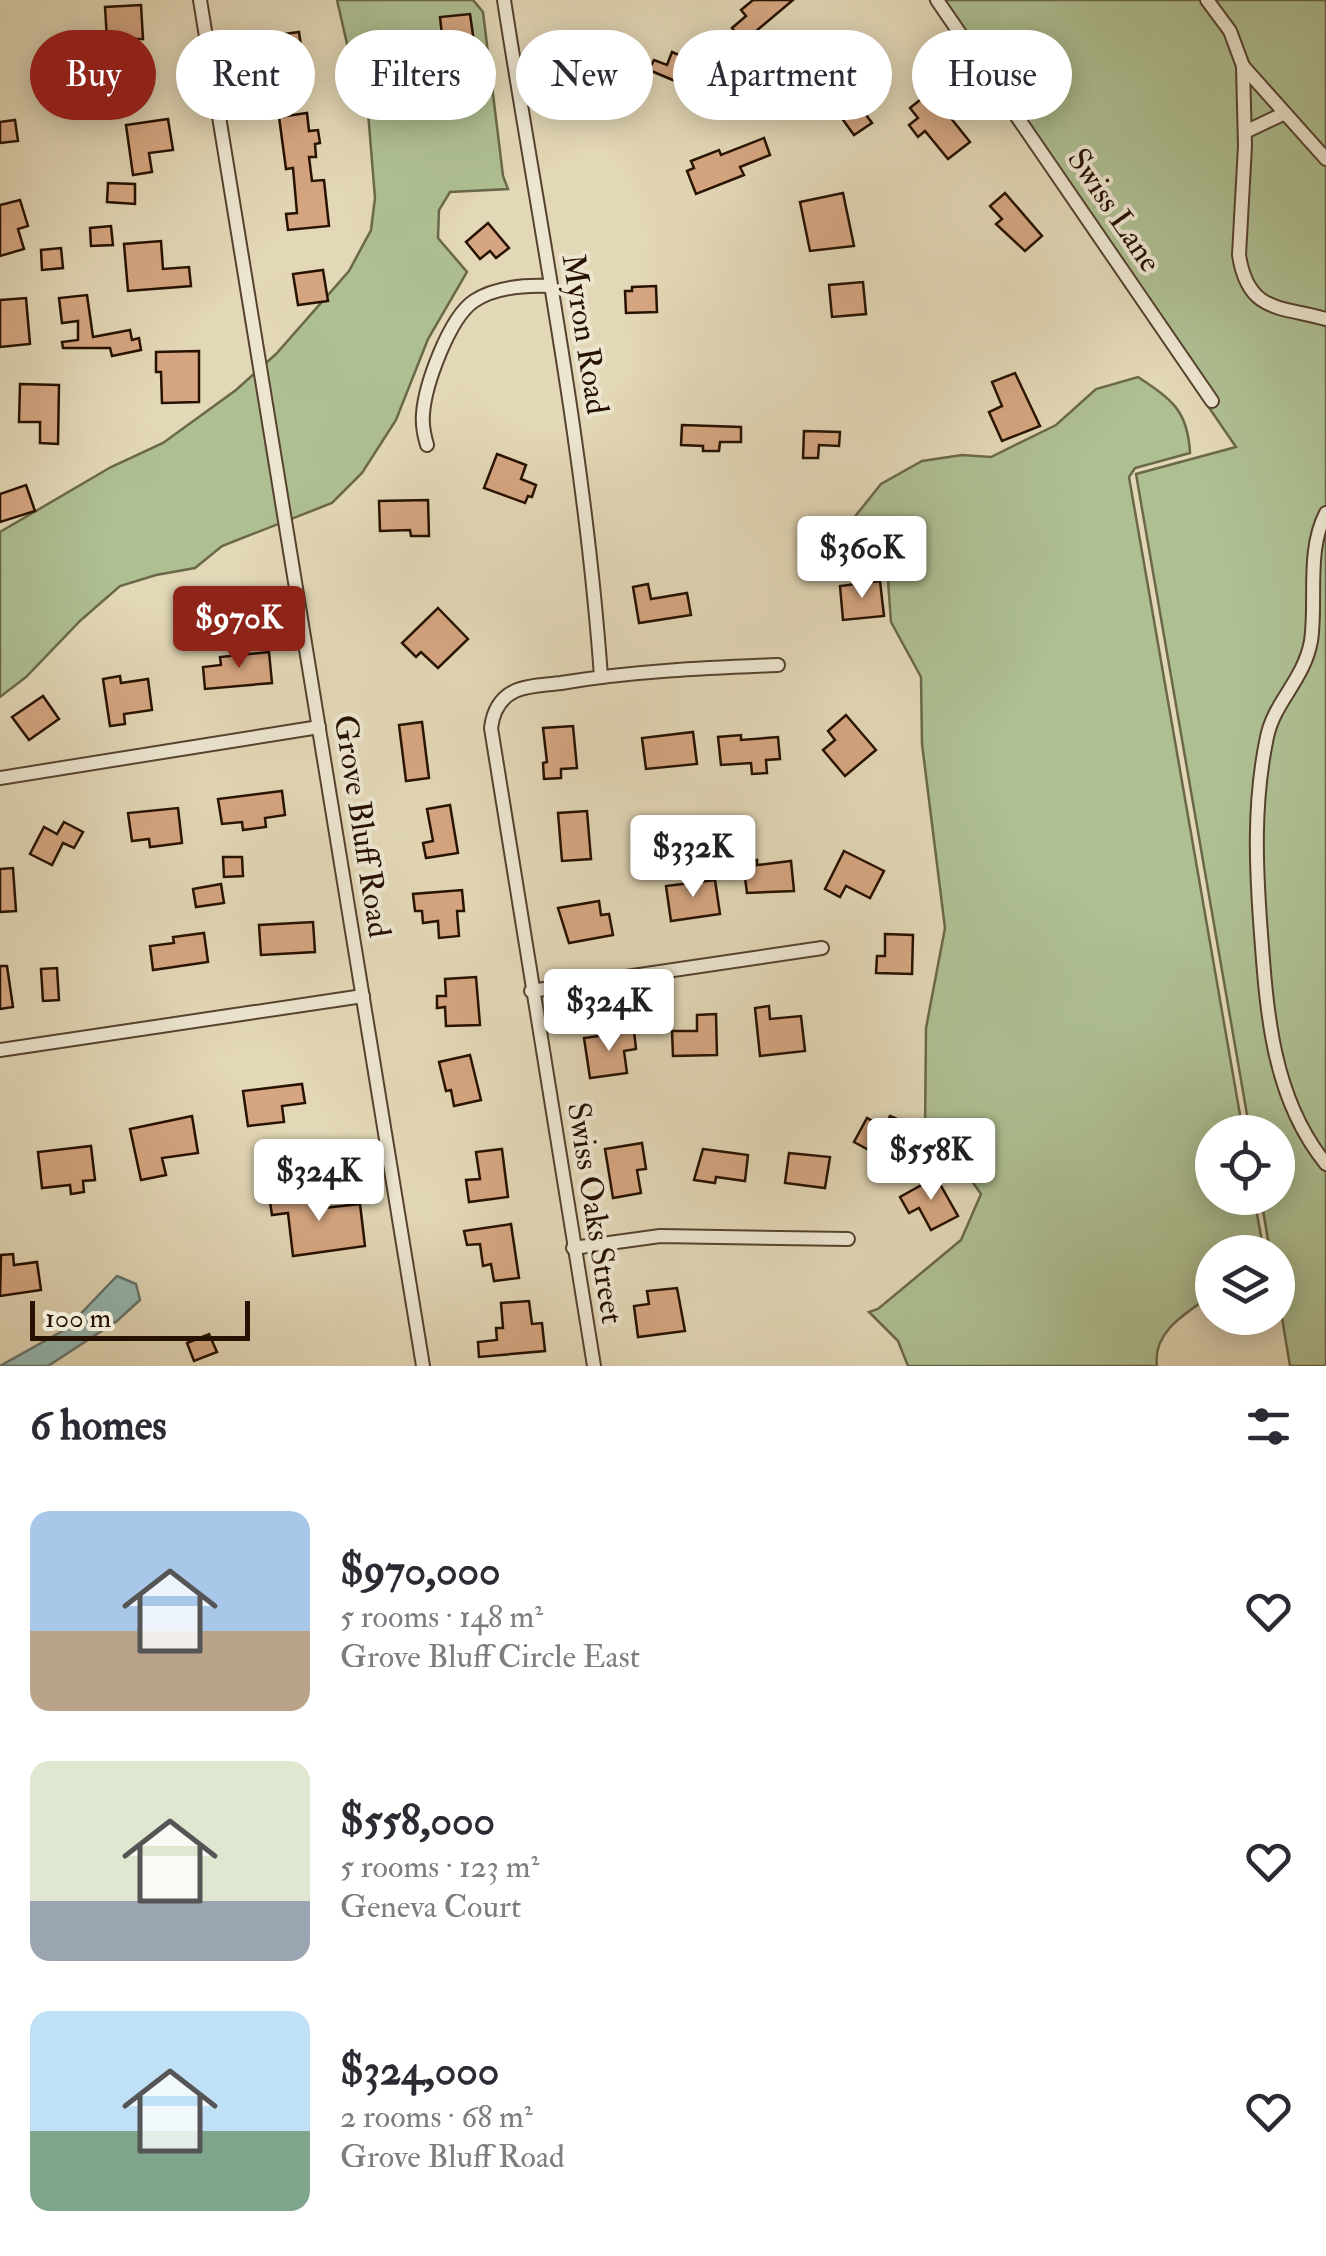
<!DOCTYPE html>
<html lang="en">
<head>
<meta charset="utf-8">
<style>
	body { margin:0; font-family:"IM FELL Double Pica",serif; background:#f2f2f3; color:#2b2b33; height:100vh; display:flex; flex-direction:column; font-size:38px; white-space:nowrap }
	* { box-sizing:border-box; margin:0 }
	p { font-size:32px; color:#7c7c81 }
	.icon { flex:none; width:55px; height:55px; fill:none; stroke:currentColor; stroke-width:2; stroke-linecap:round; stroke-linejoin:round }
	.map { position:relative; height:1366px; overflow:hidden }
	.sheet { display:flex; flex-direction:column; background:#fff; flex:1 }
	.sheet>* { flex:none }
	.top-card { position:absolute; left:30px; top:30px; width:1268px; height:90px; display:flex; gap:20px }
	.buttons { position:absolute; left:1195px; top:1115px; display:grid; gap:20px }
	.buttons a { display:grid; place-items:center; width:100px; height:100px; border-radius:50%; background:#fff; box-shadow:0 5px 25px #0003; font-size:50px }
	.scale { position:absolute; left:30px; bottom:25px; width:220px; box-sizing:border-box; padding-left:10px; border:5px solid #271100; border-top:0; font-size:28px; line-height:35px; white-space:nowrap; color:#271100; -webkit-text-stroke:8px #ece5d0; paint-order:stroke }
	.price { position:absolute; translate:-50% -85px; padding:0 22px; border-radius:10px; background:#fff; color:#222; font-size:32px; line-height:65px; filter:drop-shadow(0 2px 5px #0008) }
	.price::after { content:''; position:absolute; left:50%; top:60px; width:30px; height:22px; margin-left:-15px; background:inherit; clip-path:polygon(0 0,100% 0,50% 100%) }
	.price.active { background:#8f2418; color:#fff }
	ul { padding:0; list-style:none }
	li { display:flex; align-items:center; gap:30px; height:250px; padding:0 30px }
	li span { display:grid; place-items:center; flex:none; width:280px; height:200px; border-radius:20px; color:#555 }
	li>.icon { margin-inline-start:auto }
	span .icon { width:120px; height:120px; fill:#fffc; stroke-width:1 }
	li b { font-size:42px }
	h2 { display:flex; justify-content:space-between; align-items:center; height:120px; padding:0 30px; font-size:42px }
	.tag { padding:0 35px; border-radius:45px; background:#fff; box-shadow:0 5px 25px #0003; font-size:35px; line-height:90px }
	.tag.active { background:#8f2418; color:#fff }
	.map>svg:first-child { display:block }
	.green { fill:#aebf92; stroke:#6a6849; stroke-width:2.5 }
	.water { fill:#95b8b2; stroke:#69756b; stroke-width:2.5 }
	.building { fill:#d5a681; stroke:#271100; stroke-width:2.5 }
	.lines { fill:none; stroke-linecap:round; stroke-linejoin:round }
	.minor-casing { stroke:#56422e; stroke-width:16 }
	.minor { stroke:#ece5d0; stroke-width:12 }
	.labels { text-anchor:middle; stroke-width:8; stroke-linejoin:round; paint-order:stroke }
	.street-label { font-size:32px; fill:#271100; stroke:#ece5d0 }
</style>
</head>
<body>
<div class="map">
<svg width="1326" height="1366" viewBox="0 0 1326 1366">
	<rect width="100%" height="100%" fill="#e2d7b6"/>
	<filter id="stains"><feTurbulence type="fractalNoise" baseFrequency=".002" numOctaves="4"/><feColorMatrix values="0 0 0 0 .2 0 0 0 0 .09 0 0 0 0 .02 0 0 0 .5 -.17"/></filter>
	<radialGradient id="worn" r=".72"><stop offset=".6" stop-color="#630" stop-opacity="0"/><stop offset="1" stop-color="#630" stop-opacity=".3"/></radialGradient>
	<!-- green -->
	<g class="green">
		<path d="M 337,0 L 473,0 L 483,12 L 503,176 L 508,189 L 450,192 L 439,210 L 438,238 L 467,272 L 428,339 L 396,420 L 362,473 L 332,503 L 222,546 L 195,568 L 156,575 L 120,586 L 81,620 L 26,677 L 0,697 L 0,532 L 111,467 L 163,443 L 236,390 L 276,354 L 349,271 L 371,230 L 375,198 L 367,100 L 353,70 Z"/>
		<path d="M 930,0 L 1326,0 L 1326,1366 L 1290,1366 L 1278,1294 L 1278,1252 L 1270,1252 L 1261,1198 L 1278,1198 L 1278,1132 L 1250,1132 L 1136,474 L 1236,447 Z"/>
		<path d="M 1138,377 C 1171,399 1188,410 1190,453 L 1135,468 L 1129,477 L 1243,1132 L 1212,1132 L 1212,1198 L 1254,1198 L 1264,1252 L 1212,1252 L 1212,1295 C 1188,1312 1152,1331 1157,1366 L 908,1366 L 898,1341 L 869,1312 L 878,1309 L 961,1240 L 981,1194 L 939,1135 L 925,1131 L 926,1028 L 945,928 L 922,744 L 921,677 L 891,622 L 887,567 L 843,553 L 853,519 L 881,484 L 922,461 L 962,455 L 991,457 L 1056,425 L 1096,389 Z"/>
	</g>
	<!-- water -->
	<path class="water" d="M 117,1276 L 136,1284 L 140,1300 L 117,1321 L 48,1366 L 0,1366 L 66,1329 Z"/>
	<!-- building -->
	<g class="building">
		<path d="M 753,0 L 793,0 L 743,42 L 732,28 L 746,16 L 741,10 Z"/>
		<path d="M 141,5 L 143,39 L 130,39 L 131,55 L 108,56 L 105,7 Z"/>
		<path d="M 470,14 L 480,84 L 458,86 L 456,59 L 445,61 L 440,17 Z"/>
		<path d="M 299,32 L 305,76 L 263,82 L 261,65 L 267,64 L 263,37 Z"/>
		<path d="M 672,52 L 697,63 L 687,86 L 649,70 L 654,60 L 667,65 Z"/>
		<path d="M 106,65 L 108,90 L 69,93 L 68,78 L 87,77 L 86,66 Z"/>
		<path d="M 930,92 L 970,142 L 948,159 L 925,131 L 918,137 L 909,125 L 918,118 L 910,108 Z"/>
		<path d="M 859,105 L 872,123 L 854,135 L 841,117 Z"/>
		<path d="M 307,113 L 309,131 L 318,130 L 320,143 L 315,144 L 316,157 L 309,157 L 312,181 L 324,180 L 329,226 L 288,230 L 286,214 L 297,213 L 293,168 L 286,169 L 279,117 Z"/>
		<path d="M 168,119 L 173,150 L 149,153 L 152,172 L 133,175 L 126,125 Z"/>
		<path d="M 15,120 L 18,141 L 0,143 L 0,122 Z"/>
		<path d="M 764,138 L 770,155 L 740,167 L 744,175 L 696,194 L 687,171 L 694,168 L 691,161 L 719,150 L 721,155 Z"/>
		<path d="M 108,183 L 135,184 L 135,204 L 107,202 Z"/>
		<path d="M 843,193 L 854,246 L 810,251 L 800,202 Z"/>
		<path d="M 1005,193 L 1042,236 L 1025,251 L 996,224 L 1002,219 L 990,206 Z"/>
		<path d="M 20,200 L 28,226 L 18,229 L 24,249 L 0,256 L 0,205 Z"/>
		<path d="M 488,223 L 509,248 L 496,258 L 490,251 L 480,259 L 466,242 Z"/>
		<path d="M 111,226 L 113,245 L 91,246 L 90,228 Z"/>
		<path d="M 161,241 L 163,269 L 189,267 L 191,286 L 128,291 L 124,244 Z"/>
		<path d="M 61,248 L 63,268 L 42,270 L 41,250 Z"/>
		<path d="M 323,270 L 328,301 L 298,305 L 293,274 Z"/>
		<path d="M 863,282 L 866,314 L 832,317 L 829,285 Z"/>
		<path d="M 656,286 L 657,312 L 626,313 L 625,291 L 632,291 L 632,287 Z"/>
		<path d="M 87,295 L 93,337 L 130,330 L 132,340 L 139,338 L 141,350 L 112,356 L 110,348 L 63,348 L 62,342 L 78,340 L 78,321 L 62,323 L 59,298 Z"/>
		<path d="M 26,298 L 30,344 L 0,347 L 0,300 Z"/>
		<path d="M 199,351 L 199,402 L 162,403 L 161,372 L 156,372 L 156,352 Z"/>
		<path d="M 1015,373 L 1040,426 L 1002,441 L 989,412 L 1002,406 L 992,382 Z"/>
		<path d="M 20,384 L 59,385 L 58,444 L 40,443 L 40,422 L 19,422 Z"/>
		<path d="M 682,425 L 741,427 L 741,442 L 720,442 L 719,451 L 703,451 L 703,446 L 681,445 Z"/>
		<path d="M 804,431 L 840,432 L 839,446 L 819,445 L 818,458 L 803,458 Z"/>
		<path d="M 497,454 L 526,465 L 521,479 L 536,485 L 532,497 L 528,496 L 525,503 L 484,488 Z"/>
		<path d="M 26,485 L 35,511 L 0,522 L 0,494 Z"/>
		<path d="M 428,500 L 429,536 L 411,536 L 410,530 L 380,531 L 379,501 Z"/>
		<path d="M 880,581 L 884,616 L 843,620 L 840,586 Z"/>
		<path d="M 648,584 L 651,599 L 687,593 L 691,615 L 639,623 L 633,587 Z"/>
		<path d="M 438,608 L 468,639 L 438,668 L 421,652 L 416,657 L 402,643 Z"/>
		<path d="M 269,652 L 272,683 L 205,689 L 203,667 L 221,665 L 220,657 Z"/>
		<path d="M 120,676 L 121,683 L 148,679 L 152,710 L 124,714 L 125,724 L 110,726 L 103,679 Z"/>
		<path d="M 43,696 L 59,719 L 29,740 L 12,717 Z"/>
		<path d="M 846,715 L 876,750 L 845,776 L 823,750 L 835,740 L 828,731 Z"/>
		<path d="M 422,722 L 429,778 L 406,781 L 399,725 Z"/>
		<path d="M 573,726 L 577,768 L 561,769 L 561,778 L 544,779 L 543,763 L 547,762 L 543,728 Z"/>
		<path d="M 693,732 L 697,764 L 646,769 L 642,738 Z"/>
		<path d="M 741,735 L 741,740 L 778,737 L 780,759 L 766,760 L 767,773 L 752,774 L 751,763 L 721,765 L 718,737 Z"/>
		<path d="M 282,791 L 285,815 L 265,818 L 266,827 L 243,830 L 242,822 L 222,824 L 218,799 Z"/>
		<path d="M 450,805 L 458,853 L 426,858 L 423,843 L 433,841 L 427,809 Z"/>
		<path d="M 178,808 L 182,843 L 150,847 L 149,839 L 132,841 L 128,813 Z"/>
		<path d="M 587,811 L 591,859 L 562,861 L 558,813 Z"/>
		<path d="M 64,822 L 83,832 L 74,848 L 63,843 L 52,865 L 30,854 L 44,827 L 57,834 Z"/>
		<path d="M 844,851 L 884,871 L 870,898 L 846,886 L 840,897 L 825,889 Z"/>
		<path d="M 223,857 L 242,857 L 243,876 L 224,877 Z"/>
		<path d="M 757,860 L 757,865 L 791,861 L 794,891 L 747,893 L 743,862 Z"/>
		<path d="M 13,868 L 16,911 L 0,912 L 0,869 Z"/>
		<path d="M 715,880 L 720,914 L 671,921 L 666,886 Z"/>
		<path d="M 221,884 L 224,903 L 196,907 L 193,889 Z"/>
		<path d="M 462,890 L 464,911 L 457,911 L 459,936 L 439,938 L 438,921 L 423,923 L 422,911 L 415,911 L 413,894 Z"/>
		<path d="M 599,901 L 601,915 L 609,914 L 613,935 L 569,943 L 558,908 Z"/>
		<path d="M 313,922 L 315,952 L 261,955 L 259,925 Z"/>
		<path d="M 204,933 L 208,962 L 153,970 L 150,946 L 174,943 L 173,937 Z"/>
		<path d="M 885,934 L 913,935 L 912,974 L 876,973 L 877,956 L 885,956 Z"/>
		<path d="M 0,966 L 7,966 L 13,1007 L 0,1009 Z"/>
		<path d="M 57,968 L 59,1000 L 43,1001 L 41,969 Z"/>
		<path d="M 476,977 L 480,1025 L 446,1026 L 445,1007 L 437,1008 L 437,996 L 446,996 L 445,979 Z"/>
		<path d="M 769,1006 L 770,1019 L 801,1016 L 805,1051 L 760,1056 L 755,1008 Z"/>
		<path d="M 716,1014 L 717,1055 L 673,1056 L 672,1031 L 697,1031 L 697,1015 Z"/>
		<path d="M 634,1031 L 636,1049 L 624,1051 L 627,1073 L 590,1078 L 584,1038 Z"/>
		<path d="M 470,1055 L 481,1100 L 454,1106 L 451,1090 L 446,1091 L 439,1062 Z"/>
		<path d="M 302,1084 L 305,1103 L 282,1106 L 284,1122 L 248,1126 L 243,1091 Z"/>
		<path d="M 192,1116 L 198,1153 L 162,1158 L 166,1175 L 141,1180 L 130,1129 Z"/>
		<path d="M 890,1116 L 902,1121 L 895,1134 L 908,1140 L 895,1164 L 854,1142 L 867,1118 L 884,1127 Z"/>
		<path d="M 642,1143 L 646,1169 L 637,1170 L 641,1193 L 613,1198 L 605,1149 Z"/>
		<path d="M 91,1146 L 95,1180 L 83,1181 L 84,1192 L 71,1194 L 70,1185 L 42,1188 L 38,1152 Z"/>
		<path d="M 502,1149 L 508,1197 L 469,1202 L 466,1180 L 480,1179 L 476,1152 Z"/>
		<path d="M 703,1149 L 748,1155 L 745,1181 L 716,1177 L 715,1183 L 694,1180 Z"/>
		<path d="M 789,1153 L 830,1157 L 825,1188 L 785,1183 Z"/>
		<path d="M 936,1177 L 958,1216 L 931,1230 L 919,1208 L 909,1213 L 900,1197 Z"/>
		<path d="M 312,1190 L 314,1209 L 360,1204 L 365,1246 L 293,1256 L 288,1213 L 272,1215 L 269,1195 Z"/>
		<path d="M 511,1224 L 519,1278 L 494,1281 L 491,1264 L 483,1266 L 480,1244 L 467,1245 L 464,1231 Z"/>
		<path d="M 13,1254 L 14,1265 L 37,1262 L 41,1290 L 0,1296 L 1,1255 Z"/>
		<path d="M 677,1288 L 685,1331 L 638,1337 L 634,1306 L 649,1304 L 647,1291 Z"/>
		<path d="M 529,1301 L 532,1324 L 542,1323 L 545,1351 L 479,1357 L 478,1342 L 497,1340 L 496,1328 L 503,1328 L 501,1303 Z"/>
		<path d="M 209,1334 L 217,1352 L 194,1361 L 187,1343 Z"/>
	</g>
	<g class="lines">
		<defs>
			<g id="minor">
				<path d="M 200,0 L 423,1366"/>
				<path d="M 504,0 C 539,225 585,450 601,677"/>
				<path d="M 937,0 L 1212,401"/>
				<path d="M 1207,0 L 1230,31 L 1243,66 L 1245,146 L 1239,255 C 1248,314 1282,306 1326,319"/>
				<path d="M 1243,66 L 1326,159"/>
				<path d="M 1245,132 L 1283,114"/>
				<path d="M 427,445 C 424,435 422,425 423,414 C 425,385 449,318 474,301 C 495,287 525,285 550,286"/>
				<path d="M 1326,513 C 1306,551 1317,601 1311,641 C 1304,680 1274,702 1267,737 C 1253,803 1256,868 1261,934 C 1267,1015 1273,1099 1326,1164"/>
				<path d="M 0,778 L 319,727"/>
				<path d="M 531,991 L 822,948"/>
				<path d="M 0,1050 L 363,996"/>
				<path d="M 573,1248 L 660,1236 L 848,1239"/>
				<path d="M 594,1366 L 491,728 C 493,712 500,698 515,691 C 528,685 546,685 561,683 C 632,671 705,668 778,665"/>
			</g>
		</defs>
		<!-- minor casing -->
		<use href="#minor" class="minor-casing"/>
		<!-- minor -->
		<use href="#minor" class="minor"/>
	</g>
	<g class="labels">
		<!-- street labels -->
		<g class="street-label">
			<text transform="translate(1115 210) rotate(56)" y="11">Swiss Lane</text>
			<text transform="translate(586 334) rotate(81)" y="11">Myron Road</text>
			<text transform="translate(363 826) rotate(81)" y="11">Grove Bluff Road</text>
			<text transform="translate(596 1213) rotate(81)" y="11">Swiss Oaks Street</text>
		</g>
	</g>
	<rect width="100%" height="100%" filter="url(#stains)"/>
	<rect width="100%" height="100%" fill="url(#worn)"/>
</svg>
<div class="buttons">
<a><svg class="icon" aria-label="locate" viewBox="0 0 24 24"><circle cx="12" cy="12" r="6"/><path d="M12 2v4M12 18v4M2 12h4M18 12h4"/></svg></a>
<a><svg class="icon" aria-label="layers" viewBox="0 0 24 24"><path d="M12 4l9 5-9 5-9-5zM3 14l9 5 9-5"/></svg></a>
</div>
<div class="scale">100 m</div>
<b class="price" style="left:862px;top:601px">$360K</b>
<b class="price active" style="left:239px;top:671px">$970K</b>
<b class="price" style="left:693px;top:900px">$332K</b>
<b class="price" style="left:609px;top:1054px">$324K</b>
<b class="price" style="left:931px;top:1203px">$558K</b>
<b class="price" style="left:319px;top:1224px">$324K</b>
<div class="top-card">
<a class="tag active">Buy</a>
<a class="tag">Rent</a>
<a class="tag">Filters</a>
<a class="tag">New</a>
<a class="tag">Apartment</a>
<a class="tag">House</a>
</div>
</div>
<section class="sheet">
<h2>6 homes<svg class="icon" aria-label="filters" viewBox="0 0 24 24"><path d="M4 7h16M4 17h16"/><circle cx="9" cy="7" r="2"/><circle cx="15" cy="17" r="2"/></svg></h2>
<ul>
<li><span style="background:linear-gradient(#a9c7e8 60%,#b9a48a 0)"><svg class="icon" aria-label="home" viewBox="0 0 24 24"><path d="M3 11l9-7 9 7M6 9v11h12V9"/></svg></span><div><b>$970,000</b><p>5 rooms · 148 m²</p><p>Grove Bluff Circle East</p></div><svg class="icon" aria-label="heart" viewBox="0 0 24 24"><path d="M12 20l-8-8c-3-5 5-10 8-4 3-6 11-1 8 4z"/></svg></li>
<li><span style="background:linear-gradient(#dfe7d0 70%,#9aa5b1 0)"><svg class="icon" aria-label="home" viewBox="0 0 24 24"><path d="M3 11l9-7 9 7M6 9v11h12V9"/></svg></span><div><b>$558,000</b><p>5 rooms · 123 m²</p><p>Geneva Court</p></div><svg class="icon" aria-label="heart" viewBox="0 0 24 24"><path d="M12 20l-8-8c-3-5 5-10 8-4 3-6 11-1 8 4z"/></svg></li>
<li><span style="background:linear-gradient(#bfe0f5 60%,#7fa58c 0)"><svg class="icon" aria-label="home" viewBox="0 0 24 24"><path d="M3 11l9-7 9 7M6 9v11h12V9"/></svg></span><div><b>$324,000</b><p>2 rooms · 68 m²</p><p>Grove Bluff Road</p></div><svg class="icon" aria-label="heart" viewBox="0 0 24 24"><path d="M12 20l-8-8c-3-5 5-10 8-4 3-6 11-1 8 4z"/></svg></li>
</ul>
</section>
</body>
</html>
